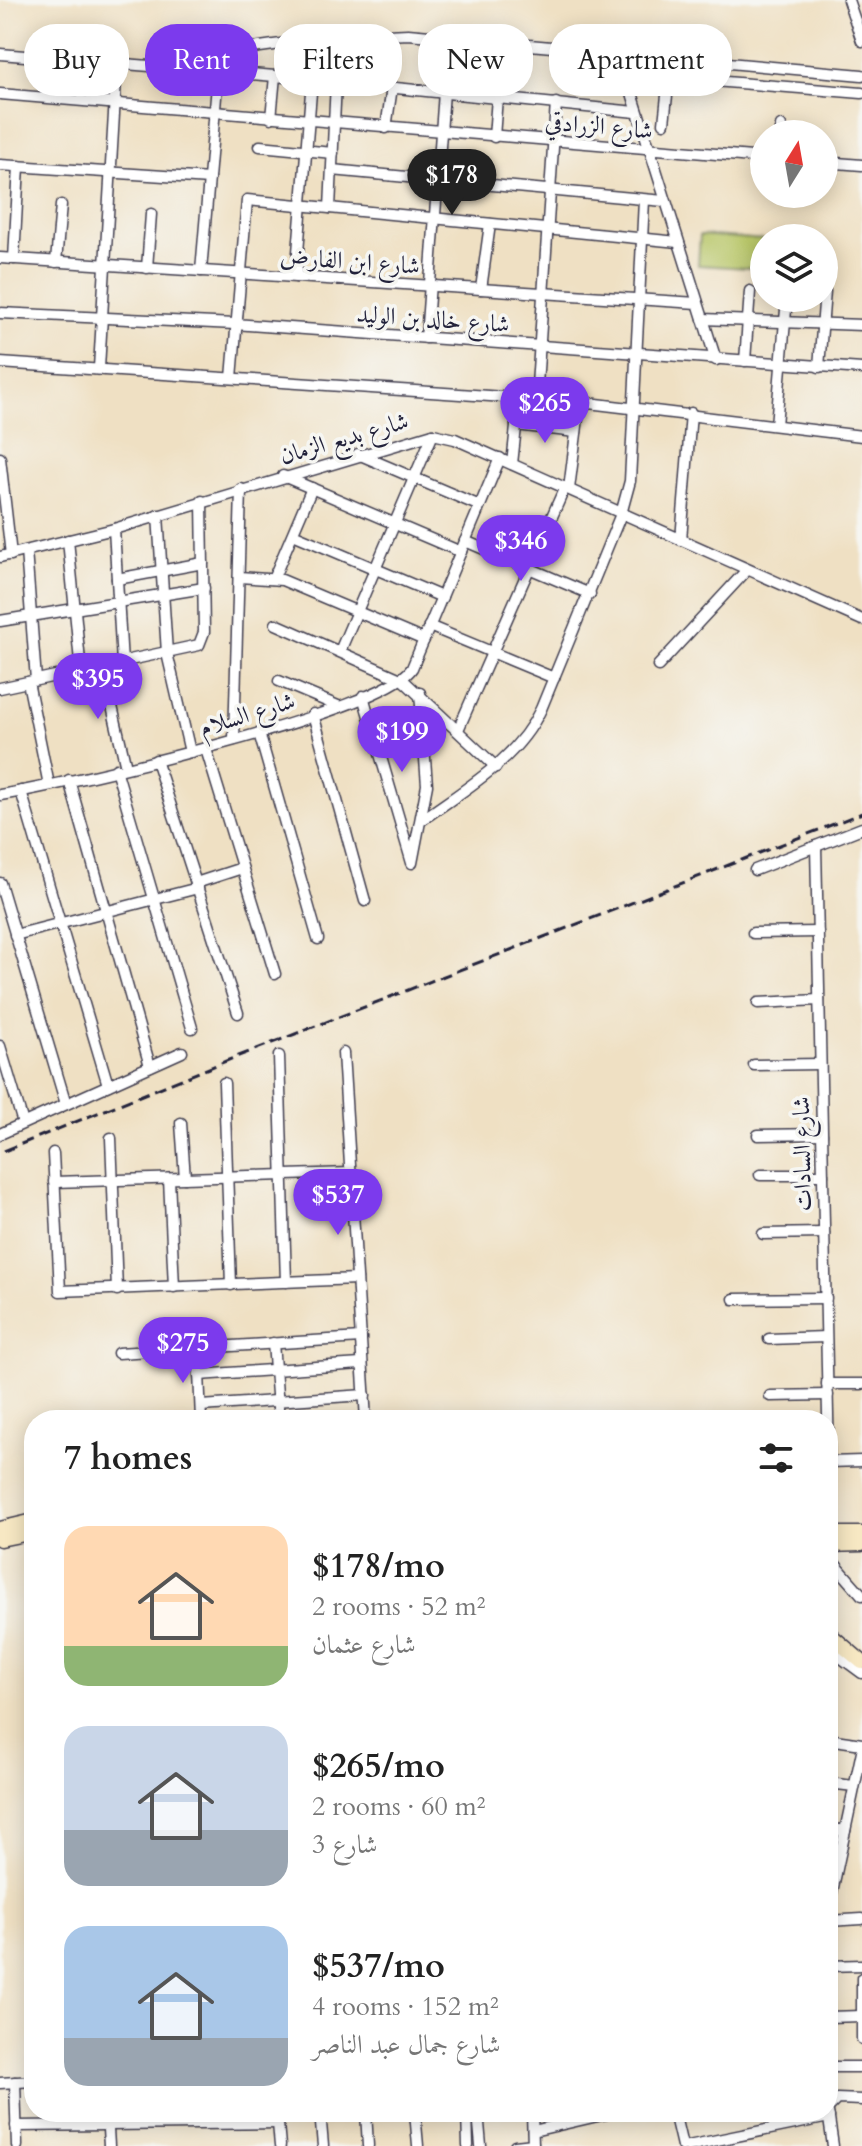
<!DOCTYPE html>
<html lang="en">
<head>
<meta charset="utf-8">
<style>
	body { margin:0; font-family:Cardo,Amiri,serif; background:#f2f2f2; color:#222; height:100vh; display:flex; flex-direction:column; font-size:30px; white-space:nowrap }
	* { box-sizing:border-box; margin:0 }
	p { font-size:26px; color:#767676 }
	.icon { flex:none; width:44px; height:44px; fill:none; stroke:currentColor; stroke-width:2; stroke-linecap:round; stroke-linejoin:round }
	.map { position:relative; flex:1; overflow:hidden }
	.sheet { position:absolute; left:24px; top:1410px; width:814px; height:712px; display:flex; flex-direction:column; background:#fff; border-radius:32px; box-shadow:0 4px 20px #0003 }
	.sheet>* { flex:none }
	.banner { position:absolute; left:24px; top:24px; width:814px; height:72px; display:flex; gap:16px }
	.needle { width:52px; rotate:11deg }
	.controls { position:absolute; left:750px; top:120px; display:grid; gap:16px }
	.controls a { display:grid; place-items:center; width:88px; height:88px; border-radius:50%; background:#fff; box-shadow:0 4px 20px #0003; font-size:40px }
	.price { position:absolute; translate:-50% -68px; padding:0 18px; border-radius:28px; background:#7c3aed; color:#fff; font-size:26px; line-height:52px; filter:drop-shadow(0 2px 4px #0008) }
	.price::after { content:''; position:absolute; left:50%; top:48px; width:24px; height:18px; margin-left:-12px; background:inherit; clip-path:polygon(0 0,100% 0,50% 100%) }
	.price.active { background:#222; color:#fff }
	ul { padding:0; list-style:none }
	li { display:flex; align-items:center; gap:24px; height:200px; padding:0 40px }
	li span { display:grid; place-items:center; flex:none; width:224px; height:160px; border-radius:24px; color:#555 }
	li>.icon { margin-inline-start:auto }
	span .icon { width:96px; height:96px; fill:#fffc; stroke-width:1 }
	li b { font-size:34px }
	h2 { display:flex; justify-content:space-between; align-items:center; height:96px; padding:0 40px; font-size:34px }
	.chip { padding:0 28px; border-radius:32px; background:#fff; box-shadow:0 4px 20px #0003; font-size:28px; line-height:72px }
	.chip.active { background:#7c3aed; color:#fff }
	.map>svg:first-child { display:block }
	.green { fill:#b8c668; stroke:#6d7452; stroke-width:2 }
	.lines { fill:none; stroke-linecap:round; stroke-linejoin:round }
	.street-casing { stroke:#413e4f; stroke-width:13 }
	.secondary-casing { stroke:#413e4f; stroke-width:17 }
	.street { stroke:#fff; stroke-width:10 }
	.secondary { stroke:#f7e8c3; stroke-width:14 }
	.rail { stroke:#22223b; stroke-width:3; stroke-dasharray:12 6; stroke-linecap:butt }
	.labels { text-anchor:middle; stroke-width:7; stroke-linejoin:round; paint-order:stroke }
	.street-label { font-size:24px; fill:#22223b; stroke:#f6f6f2 }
</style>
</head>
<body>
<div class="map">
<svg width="862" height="2146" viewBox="0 0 862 2146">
	<rect width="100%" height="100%" fill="#f6f6f2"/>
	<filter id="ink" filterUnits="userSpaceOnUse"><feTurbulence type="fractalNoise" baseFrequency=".0125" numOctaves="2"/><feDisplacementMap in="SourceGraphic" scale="16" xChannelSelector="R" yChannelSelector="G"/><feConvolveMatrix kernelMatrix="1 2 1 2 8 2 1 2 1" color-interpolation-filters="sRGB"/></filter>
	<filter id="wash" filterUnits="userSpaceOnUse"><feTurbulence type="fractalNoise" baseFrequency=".006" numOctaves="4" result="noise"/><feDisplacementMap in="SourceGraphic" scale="32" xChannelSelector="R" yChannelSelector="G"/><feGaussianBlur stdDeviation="1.8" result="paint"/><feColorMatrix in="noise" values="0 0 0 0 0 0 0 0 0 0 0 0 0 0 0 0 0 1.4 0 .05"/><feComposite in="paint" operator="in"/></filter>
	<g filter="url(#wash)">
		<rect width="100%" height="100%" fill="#efe0c3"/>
		<!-- green -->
		<path class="green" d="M 700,235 L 764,240 L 763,269 L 698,265 Z"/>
	</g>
	<g filter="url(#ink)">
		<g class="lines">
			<defs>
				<g id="street">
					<path d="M 848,0 L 862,41"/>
					<path d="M 0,54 L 275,76 L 636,112"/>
					<path d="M 0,94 L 764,158"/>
					<path d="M 271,118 L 275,76"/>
					<path d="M 664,123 L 669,77"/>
					<path d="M 386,128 L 392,87"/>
					<path d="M 781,134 L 781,126"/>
					<path d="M 494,137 L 497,97"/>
					<path d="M 260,146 L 333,153"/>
					<path d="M 824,162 L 862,165"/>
					<path d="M 0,165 L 209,179"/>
					<path d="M 332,170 L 664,201"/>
					<path d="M 330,208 L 336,82"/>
					<path d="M 0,258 L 697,303"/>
					<path d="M 14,259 L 19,166"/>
					<path d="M 56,262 L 61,205"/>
					<path d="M 147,268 L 151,214"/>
					<path d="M 201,271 L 219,62 L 232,51 L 323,38 L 408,34 L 862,75"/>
					<path d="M 296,277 L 312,80"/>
					<path d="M 481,289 L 490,224"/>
					<path d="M 0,313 L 235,324 L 862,369"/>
					<path d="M 703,319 L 862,325"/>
					<path d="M 426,338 L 444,92"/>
					<path d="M 716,360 L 626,74 L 862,93"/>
					<path d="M 745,361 L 750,291"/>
					<path d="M 0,363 L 580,402 L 862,436"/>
					<path d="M 819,367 L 825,291"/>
					<path d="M 99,368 L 117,63"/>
					<path d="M 232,378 L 247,200 L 678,242"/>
					<path d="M 536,400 L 556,103"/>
					<path d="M 516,425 L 576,432"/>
					<path d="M 776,425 L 787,298"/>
					<path d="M 358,454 L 480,506"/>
					<path d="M 0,458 L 11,555"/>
					<path d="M 512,464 L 519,399"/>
					<path d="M 283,476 L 461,552"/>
					<path d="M 569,489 L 580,402"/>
					<path d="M 158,515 L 167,653 L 190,752"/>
					<path d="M 114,529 L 122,663"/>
					<path d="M 293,534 L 442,597"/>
					<path d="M 68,540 L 81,672"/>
					<path d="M 681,540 L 691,413"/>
					<path d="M 465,541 L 590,594"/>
					<path d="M 26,551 L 36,680"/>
					<path d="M 0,557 L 114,529 L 433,434 L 455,439 L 862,620"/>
					<path d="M 239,577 L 282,580 L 424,640"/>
					<path d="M 274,577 L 312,488"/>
					<path d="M 117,579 L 203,563"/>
					<path d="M 0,621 L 204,588"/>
					<path d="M 276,624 L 403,680 L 496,767"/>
					<path d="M 429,626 L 554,678"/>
					<path d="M 340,651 L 433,434"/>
					<path d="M 658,666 L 746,571"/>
					<path d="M 103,667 L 126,767"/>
					<path d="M 279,681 L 338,706"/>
					<path d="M 28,682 L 49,785"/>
					<path d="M 0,688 L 199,645 L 204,632 L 202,501"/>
					<path d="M 363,696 L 412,863 L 427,785 L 420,693"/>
					<path d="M 313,714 L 365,901"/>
					<path d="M 458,730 L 565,487"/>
					<path d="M 259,733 L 318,939"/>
					<path d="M 234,740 L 241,489"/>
					<path d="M 206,749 L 275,974"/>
					<path d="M 156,760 L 238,1013"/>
					<path d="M 116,769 L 192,1028"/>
					<path d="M 69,780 L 150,1066"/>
					<path d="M 21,791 L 108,1085"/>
					<path d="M 0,795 C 64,785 385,712 412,668 L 500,458"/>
					<path d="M 422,820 C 466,788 517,760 541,709 L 621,514 L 630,481 L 644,200"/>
					<path d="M 816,846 L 829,1462"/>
					<path d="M 755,870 L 862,828"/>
					<path d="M 0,883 L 66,1104"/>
					<path d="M 196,883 L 242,868"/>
					<path d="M 753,933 L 818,932"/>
					<path d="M 15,935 L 198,888"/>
					<path d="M 758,1003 L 819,1000"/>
					<path d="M 0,1046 L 23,1123"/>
					<path d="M 343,1053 L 366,1420"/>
					<path d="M 279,1056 L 286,1282"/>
					<path d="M 754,1065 L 820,1064"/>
					<path d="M 224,1083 L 231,1285"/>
					<path d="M 181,1123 L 185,1178"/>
					<path d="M 0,1134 L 182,1052"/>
					<path d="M 758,1135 L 822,1134"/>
					<path d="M 111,1138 L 117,1290"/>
					<path d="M 53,1153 L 60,1291 L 357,1279"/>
					<path d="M 760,1175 L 823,1175"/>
					<path d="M 169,1179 L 174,1287"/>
					<path d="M 54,1182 L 351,1173"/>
					<path d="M 763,1234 L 824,1233"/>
					<path d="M 734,1299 L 826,1298"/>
					<path d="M 769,1339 L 825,1337"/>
					<path d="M 273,1343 L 279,1420"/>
					<path d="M 198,1348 L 201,1420"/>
					<path d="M 118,1353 L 361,1338"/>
					<path d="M 199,1375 L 361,1364"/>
					<path d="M 827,1384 L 862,1384"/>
					<path d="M 770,1396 L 828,1395"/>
					<path d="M 201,1406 L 365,1395"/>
					<path d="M 828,1462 L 862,1461"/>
					<path d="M 828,1556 L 862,1595"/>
					<path d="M 828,1648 L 862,1673"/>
					<path d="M 828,1672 L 832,1651"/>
					<path d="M 828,1739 L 862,1744"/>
					<path d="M 828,1783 L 854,1786"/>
					<path d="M 828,1828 L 845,1831"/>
					<path d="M 828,1911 L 862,1751"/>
					<path d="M 828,1921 L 862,1919"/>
					<path d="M 828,1966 L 862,1965"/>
					<path d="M 862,1978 L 862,2039"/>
					<path d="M 828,2017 L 862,2016"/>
					<path d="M 828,2067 L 862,2067"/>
					<path d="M 15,2082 L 17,2146"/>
					<path d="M 0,2083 L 34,2081"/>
					<path d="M 828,2108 L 837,2099 L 862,2100"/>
					<path d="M 107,2112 L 109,2146"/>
					<path d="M 277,2112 L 280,2146"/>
					<path d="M 320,2112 L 323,2146"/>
					<path d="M 366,2112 L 368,2146"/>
					<path d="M 415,2112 L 418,2146"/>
					<path d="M 467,2112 L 468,2146"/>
					<path d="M 478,2112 L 481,2146"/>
					<path d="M 532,2112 L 533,2146"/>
					<path d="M 674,2112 L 682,2146"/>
					<path d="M 828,2112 L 833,2146"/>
					<path d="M 16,2126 L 278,2123"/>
					<path d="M 533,2131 L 615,2112"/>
					<path d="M 515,2146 L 533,2144"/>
					<path d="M 688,2146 L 829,2117"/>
				</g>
				<g id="secondary">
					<path d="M 0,1529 L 34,1521"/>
					<path d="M 828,1534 L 862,1534"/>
					<path d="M 0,1539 L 34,1532"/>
					<path d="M 828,1545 L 862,1544"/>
					<path d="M 828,1633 L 862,1662"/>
				</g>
			</defs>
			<!-- street casing -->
			<use href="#street" class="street-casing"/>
			<!-- secondary casing -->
			<use href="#secondary" class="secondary-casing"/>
			<!-- street -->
			<use href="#street" class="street"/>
			<!-- secondary -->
			<use href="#secondary" class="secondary"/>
			<!-- rail -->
			<path class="rail" d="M 4,1151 L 226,1061 L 862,813"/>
		</g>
	</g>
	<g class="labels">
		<!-- street labels -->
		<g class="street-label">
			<text transform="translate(599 126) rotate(5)" y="8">شارع الزرادقي</text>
			<text transform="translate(350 261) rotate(4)" y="8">شارع ابن الفارض</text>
			<text transform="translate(433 319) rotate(4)" y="8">شارع خالد بن الوليد</text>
			<text transform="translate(344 438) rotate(-16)" y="8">شارع بديع الزمان</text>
			<text transform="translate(247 714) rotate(-17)" y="8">شارع السلام</text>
			<text transform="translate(802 1154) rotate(-91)" y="8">شارع السادات</text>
		</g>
	</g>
</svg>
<div class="controls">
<a><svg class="needle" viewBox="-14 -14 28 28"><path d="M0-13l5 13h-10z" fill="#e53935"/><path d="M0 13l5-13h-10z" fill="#767676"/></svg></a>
<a><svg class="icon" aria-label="layers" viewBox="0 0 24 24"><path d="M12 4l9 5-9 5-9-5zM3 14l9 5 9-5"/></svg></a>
</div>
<b class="price active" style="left:452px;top:217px">$178</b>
<b class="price" style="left:545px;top:445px">$265</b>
<b class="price" style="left:521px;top:583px">$346</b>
<b class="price" style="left:98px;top:721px">$395</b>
<b class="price" style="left:402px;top:774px">$199</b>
<b class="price" style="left:338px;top:1237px">$537</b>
<b class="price" style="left:183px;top:1385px">$275</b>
<div class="banner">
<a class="chip">Buy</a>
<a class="chip active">Rent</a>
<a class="chip">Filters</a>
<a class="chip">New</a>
<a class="chip">Apartment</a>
</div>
<section class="sheet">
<h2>7 homes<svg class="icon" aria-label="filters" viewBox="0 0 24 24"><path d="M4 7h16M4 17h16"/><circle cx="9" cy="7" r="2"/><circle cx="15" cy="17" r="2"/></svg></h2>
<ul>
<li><span style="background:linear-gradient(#ffd9b3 75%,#8fb573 0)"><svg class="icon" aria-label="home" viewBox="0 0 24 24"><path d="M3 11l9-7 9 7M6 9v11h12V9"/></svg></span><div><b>$178/mo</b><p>2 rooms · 52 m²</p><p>شارع عثمان</p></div></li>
<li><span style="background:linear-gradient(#c9d6e8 65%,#9aa5b1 0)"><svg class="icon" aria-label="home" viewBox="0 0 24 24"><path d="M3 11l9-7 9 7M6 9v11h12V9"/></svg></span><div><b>$265/mo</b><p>2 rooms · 60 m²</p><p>شارع 3</p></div></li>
<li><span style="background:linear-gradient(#a9c7e8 70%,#9aa5b1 0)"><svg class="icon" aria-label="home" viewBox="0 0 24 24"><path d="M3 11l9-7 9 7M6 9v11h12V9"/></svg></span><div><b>$537/mo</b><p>4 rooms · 152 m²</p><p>شارع جمال عبد الناصر</p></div></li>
</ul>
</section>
</div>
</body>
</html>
